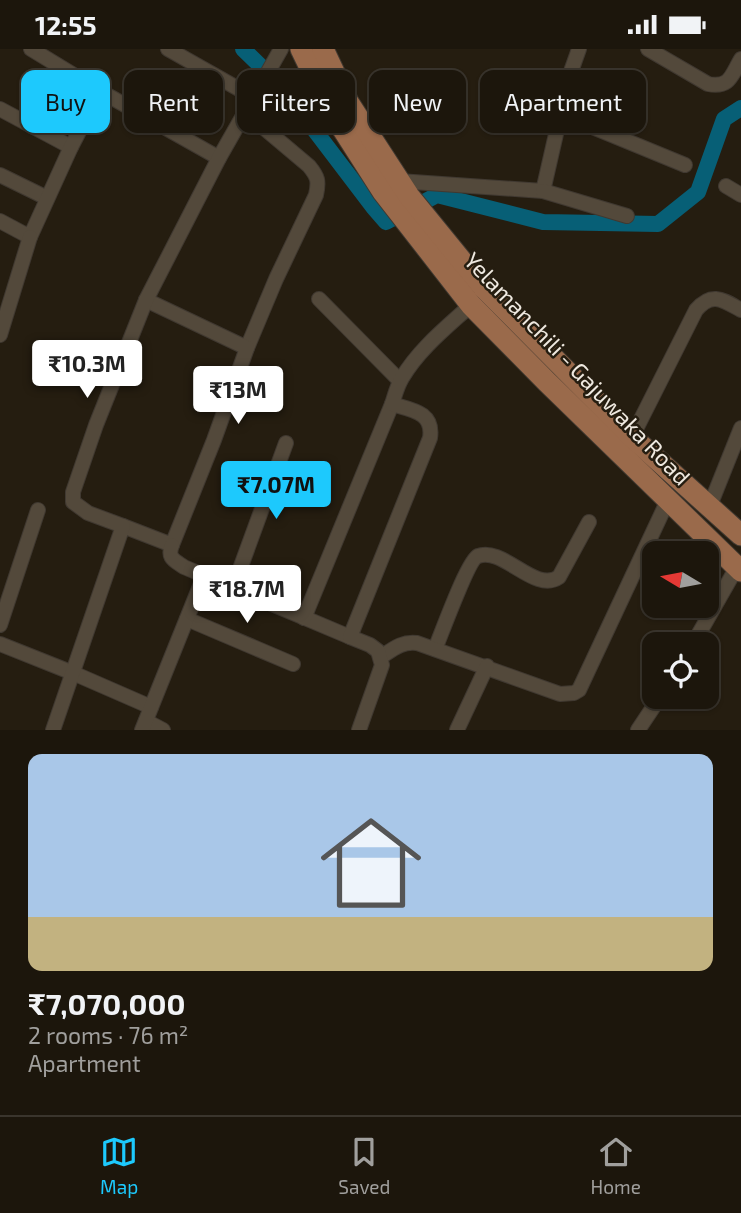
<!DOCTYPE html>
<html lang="en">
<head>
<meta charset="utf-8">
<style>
	body { margin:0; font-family:"Exo 2",sans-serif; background:#29231a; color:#f1f3f6; height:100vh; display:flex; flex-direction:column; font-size:26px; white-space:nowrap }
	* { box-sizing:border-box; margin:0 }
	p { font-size:23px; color:#a09f9d }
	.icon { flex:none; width:38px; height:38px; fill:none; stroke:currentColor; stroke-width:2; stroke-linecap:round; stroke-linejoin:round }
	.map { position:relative; height:681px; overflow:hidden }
	.panel { display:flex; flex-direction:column; background:#1c160c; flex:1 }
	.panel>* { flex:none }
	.hud { position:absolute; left:21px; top:21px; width:700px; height:63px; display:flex; gap:14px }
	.needle { width:46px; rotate:280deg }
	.buttons { position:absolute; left:642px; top:492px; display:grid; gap:14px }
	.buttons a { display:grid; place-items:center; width:77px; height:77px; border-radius:14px; background:#1c160c; box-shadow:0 2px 5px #0004,0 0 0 2px #3a352d; font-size:35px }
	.price { position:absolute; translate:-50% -60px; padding:0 16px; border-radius:7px; background:#fff; color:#222; font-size:23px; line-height:46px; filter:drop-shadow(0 2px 4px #0008) }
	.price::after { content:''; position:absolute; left:50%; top:42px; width:21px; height:16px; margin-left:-10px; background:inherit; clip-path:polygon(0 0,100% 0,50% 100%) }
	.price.active { background:#1dc9fd; color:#111 }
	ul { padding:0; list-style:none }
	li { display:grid; align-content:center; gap:14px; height:371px; padding:0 28px }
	li span { display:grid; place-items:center; height:217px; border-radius:14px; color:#555 }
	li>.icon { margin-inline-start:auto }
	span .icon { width:126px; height:126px; fill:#fffc; stroke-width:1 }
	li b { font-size:30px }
	.chip { padding:0 24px; border-radius:14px; background:#1c160c; box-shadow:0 2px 5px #0004,0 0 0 2px #3a352d; font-size:24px; line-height:63px }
	.chip.active { background:#1dc9fd; color:#111 }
	.status { display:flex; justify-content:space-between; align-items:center; height:49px; padding:0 35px; background:#1c160c; direction:ltr }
	.status svg { height:19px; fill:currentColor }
	.tabs { display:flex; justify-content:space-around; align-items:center; height:98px; border-top:2px solid #3a352d; background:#1c160c; font-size:19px; color:#a09f9d }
	.tabs a { display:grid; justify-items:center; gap:4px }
	.tabs .active { color:#1dc9fd }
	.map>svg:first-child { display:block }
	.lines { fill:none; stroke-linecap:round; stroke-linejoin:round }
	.canal { stroke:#075f76; stroke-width:16 }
	.minor-casing { stroke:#403931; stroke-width:16 }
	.primary-casing { stroke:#403931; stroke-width:23 }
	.minor { stroke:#53493b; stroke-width:14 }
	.primary { stroke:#9a6a4b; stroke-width:21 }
	.labels { text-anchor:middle; stroke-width:5; stroke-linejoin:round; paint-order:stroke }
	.street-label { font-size:23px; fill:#efe9e0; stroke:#251d10 }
</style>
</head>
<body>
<div class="status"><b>12:55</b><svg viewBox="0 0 49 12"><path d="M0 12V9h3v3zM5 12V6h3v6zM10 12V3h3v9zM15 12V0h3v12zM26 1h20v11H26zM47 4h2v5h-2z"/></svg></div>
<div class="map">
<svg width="741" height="681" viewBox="0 0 741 681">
	<rect width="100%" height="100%" fill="#251d10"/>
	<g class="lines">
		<!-- canal -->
		<path class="canal" d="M 243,0 L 281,37 L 373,158 L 386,173 L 437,146 L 543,173 L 658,175 L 698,143 L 724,70 L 741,59"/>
		<defs>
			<g id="minor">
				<path d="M 31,0 L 100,42 L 219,109"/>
				<path d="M 168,0 L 253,48"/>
				<path d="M 648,0 L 708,35 C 730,39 731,27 741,10"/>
				<path d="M 0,60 L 71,98"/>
				<path d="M 245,63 L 309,117 C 318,128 319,132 316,146 L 276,230 L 247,299"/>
				<path d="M 561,65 L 685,116"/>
				<path d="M 0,126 L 47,149"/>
				<path d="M 399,132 L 543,142 L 569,28 L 579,0"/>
				<path d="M 726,137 L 741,146"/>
				<path d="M 543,142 L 627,167"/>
				<path d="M 0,172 L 30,188 L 71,98 L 100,42"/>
				<path d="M 319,250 L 400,332"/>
				<path d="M 0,286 L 30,188"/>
				<path d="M 632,388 L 696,261 C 712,242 723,251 741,261"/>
				<path d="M 709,459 L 741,379"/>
				<path d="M 123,477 L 172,496 L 214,391 L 247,299 L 146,251"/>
				<path d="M 172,496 C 167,509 174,511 184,518 L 350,588"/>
				<path d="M 233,539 L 286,394"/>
				<path d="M 304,569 L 392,355"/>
				<path d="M 187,570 L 293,615"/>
				<path d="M 0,576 L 38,461"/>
				<path d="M 0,595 L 73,624 L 151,658"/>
				<path d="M 693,595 L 737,518"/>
				<path d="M 435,600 C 441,586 468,511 478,507 C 503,497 535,545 559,528 L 589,473"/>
				<path d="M 381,608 C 393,600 402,592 417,594 L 560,645 L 574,644 L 579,641 L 668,451"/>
				<path d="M 146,672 L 163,681"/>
				<path d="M 53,681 L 123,477 L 88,464 L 73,453 L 73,443 L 96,376 L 146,251 L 219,109 L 281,0"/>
				<path d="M 142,681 L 204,527"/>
				<path d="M 359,681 L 382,616 L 378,602 L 370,596 L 350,588 L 430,389 C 434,363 412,361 392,355 C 395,346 397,337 402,329 C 419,300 447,278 471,256"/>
				<path d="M 457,681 L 487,617"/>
				<path d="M 638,681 L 660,648"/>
			</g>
			<g id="primary">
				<path d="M 301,0 L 330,60 L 383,143 L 471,256 L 547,333 L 741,522"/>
				<path d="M 323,0 L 348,53 L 409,147 L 483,238 L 632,388 L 741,486"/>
			</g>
		</defs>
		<!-- minor casing -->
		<use href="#minor" class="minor-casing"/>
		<!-- primary casing -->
		<use href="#primary" class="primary-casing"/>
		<!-- minor -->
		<use href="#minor" class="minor"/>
		<!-- primary -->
		<use href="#primary" class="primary"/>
	</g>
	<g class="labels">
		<!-- street labels -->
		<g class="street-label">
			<text transform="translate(577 320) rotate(46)" y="8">Yelamanchili - Gajuwaka Road</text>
		</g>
	</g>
</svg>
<div class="buttons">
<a><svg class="needle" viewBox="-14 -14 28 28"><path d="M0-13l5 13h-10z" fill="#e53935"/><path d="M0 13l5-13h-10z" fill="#a09f9d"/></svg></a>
<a><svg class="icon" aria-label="locate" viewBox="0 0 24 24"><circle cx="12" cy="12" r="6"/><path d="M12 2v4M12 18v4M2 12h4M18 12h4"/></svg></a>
</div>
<b class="price" style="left:87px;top:351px">₹10.3M</b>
<b class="price" style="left:238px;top:377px">₹13M</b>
<b class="price active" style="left:276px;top:472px">₹7.07M</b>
<b class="price" style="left:247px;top:576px">₹18.7M</b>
<div class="hud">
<a class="chip active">Buy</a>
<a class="chip">Rent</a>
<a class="chip">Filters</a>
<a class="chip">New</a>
<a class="chip">Apartment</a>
</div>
</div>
<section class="panel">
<ul>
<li><span style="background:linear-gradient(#a9c7e8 75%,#c2b280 0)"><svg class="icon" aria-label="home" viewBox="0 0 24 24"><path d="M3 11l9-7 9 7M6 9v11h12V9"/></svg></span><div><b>₹7,070,000</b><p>2 rooms · 76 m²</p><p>Apartment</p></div></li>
</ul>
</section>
<nav class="tabs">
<a class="active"><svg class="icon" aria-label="map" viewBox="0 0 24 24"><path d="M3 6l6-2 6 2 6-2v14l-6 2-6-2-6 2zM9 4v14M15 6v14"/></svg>Map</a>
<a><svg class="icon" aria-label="saved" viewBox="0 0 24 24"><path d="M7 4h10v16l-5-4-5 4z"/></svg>Saved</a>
<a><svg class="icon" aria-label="home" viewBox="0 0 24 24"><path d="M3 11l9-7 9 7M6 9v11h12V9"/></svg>Home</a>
</nav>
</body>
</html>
